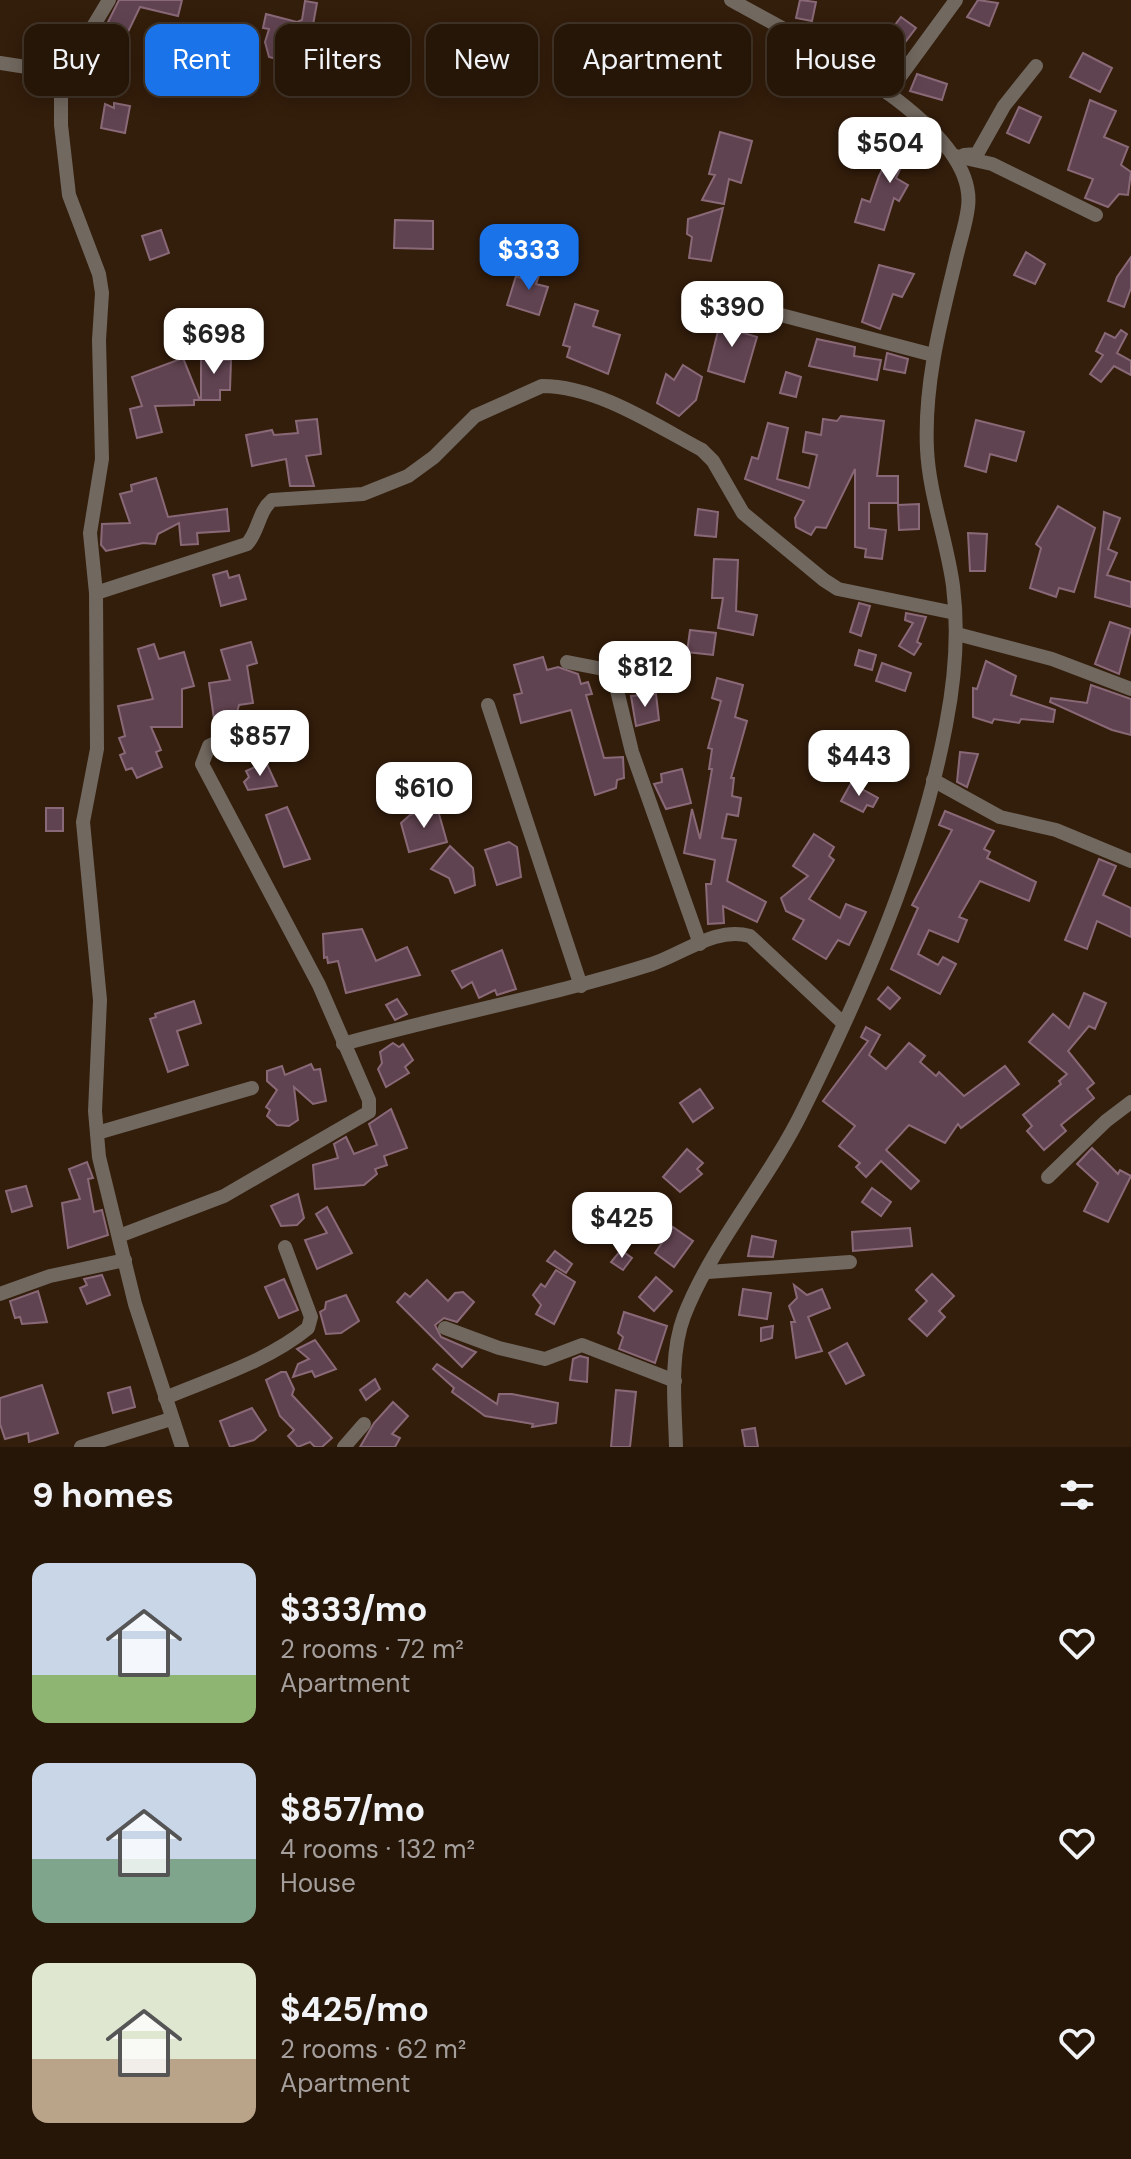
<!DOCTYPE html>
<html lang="en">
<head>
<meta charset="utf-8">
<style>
	body { margin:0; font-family:"DM Sans",sans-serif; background:#2e1f12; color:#f1f3f6; height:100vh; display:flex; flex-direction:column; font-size:30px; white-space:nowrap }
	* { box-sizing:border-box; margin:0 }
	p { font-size:26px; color:#a49f9c }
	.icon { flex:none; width:44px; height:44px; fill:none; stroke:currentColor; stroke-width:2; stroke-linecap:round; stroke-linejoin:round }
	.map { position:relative; height:1447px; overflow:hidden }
	.details { display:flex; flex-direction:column; background:#261608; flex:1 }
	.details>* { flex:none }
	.hud { position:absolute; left:24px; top:24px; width:1084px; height:72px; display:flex; gap:16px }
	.price { position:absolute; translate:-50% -68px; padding:0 18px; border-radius:16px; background:#fff; color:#222; font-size:26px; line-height:52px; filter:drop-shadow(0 2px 4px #0008) }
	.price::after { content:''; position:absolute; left:50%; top:48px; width:24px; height:18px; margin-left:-12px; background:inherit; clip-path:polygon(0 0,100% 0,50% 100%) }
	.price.selected { background:#1a73e8; color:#fff }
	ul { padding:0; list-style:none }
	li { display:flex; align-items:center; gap:24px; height:200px; padding:0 32px }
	li span { display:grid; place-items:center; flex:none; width:224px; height:160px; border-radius:16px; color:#555 }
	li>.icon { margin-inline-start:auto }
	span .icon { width:96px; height:96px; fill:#fffc; stroke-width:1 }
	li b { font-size:34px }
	h2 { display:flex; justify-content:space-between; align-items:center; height:96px; padding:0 32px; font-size:34px }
	.tag { padding:0 28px; border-radius:16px; background:#261608; box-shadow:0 4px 20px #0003,0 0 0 2px #423529; font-size:28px; line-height:72px }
	.tag.selected { background:#1a73e8; color:#fff }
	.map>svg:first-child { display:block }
	.building { fill:#604350; stroke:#896977; stroke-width:2 }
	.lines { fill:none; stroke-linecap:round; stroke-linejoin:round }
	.street { stroke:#71685f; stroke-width:14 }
</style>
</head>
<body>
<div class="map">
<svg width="1131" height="1447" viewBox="0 0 1131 1447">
	<rect width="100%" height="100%" fill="#331d0b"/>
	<!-- building -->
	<g class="building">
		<path d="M 119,0 L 182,0 L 178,16 L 140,7 L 128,32 L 108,22 Z"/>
		<path d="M 800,0 L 816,2 L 812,21 L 796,18 Z"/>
		<path d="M 978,0 L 998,3 L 989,26 L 967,17 Z"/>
		<path d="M 305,1 L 317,3 L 308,52 L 302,51 L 300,59 L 290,56 L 288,62 L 269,57 L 265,42 L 269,29 L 263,28 L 266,14 L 297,22 L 302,20 Z"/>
		<path d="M 901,17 L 916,28 L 906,41 L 891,30 Z"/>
		<path d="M 348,24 L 372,25 L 372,32 L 377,32 L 376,52 L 347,52 Z"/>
		<path d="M 875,26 L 888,33 L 868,62 L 841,42 L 850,29 L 866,41 Z"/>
		<path d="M 206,36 L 238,45 L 232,68 L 200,59 Z"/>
		<path d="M 1083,53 L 1112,68 L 1100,92 L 1070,77 Z"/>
		<path d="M 917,74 L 947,84 L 942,100 L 910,91 Z"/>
		<path d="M 1090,100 L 1116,111 L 1104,137 L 1128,147 L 1121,165 L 1131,172 L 1128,195 L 1119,194 L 1108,207 L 1085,198 L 1093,179 L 1068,170 Z"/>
		<path d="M 114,103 L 130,106 L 125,133 L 101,128 L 105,104 L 114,108 Z"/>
		<path d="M 1019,107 L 1041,117 L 1029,143 L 1007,133 Z"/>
		<path d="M 720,132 L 752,141 L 741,183 L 729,179 L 724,204 L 702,200 L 715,175 L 709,174 Z"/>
		<path d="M 899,137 L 937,155 L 932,165 L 907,154 L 896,178 L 908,185 L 899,201 L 894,198 L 884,230 L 855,222 L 862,199 L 870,202 L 879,176 Z"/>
		<path d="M 723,208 L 711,261 L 689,258 L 692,237 L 687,234 L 688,219 Z"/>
		<path d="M 395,220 L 433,221 L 433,249 L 394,248 Z"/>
		<path d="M 161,230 L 169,253 L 150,260 L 142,236 Z"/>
		<path d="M 1026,252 L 1045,264 L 1035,284 L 1014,275 Z"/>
		<path d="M 542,257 L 545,259 L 536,284 L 548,287 L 539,315 L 507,305 L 516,276 L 526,280 Z"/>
		<path d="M 1131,257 L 1131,288 L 1124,307 L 1108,301 L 1117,277 Z"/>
		<path d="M 879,265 L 914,274 L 902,297 L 893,294 L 880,329 L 862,322 Z"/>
		<path d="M 575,304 L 598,311 L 593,326 L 620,335 L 608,374 L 567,357 L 570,347 L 563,345 Z"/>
		<path d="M 723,311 L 739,313 L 737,331 L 757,337 L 744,382 L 708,371 Z"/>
		<path d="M 1121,330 L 1127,334 L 1117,353 L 1131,361 L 1131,375 L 1114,366 L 1101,382 L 1090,374 L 1103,355 L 1096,351 L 1105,333 L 1115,338 Z"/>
		<path d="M 817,339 L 855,347 L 854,356 L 881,360 L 877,380 L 809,366 Z"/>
		<path d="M 201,352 L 218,353 L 218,360 L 231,360 L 230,390 L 220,390 L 220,400 L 201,400 Z"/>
		<path d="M 887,353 L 908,359 L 905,373 L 884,369 Z"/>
		<path d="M 183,358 L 200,400 L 194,400 L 194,405 L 155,406 L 162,432 L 137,438 L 130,409 L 142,406 L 132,377 Z"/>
		<path d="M 683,365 L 702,377 L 696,400 L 679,416 L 657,403 L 666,374 L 674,380 Z"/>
		<path d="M 786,372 L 801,377 L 796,397 L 780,393 Z"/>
		<path d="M 841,416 L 884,421 L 877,476 L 898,476 L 898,503 L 869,503 L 869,528 L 886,530 L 882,559 L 865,557 L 866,549 L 855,547 L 855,469 L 826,528 L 816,527 L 811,535 L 796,527 L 795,518 L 804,501 L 745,479 L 752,457 L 758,459 L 768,423 L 788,428 L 777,479 L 809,488 L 817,455 L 803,452 L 806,432 L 821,435 L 823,419 L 837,421 Z"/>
		<path d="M 317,419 L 321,454 L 306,456 L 314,486 L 290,486 L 286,459 L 252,466 L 246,435 L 272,430 L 274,435 L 298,433 L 296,421 Z"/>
		<path d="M 976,420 L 1024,432 L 1016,461 L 990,454 L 986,472 L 965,466 Z"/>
		<path d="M 156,478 L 168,517 L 227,509 L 229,531 L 197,533 L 198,544 L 181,545 L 179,523 L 158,534 L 155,544 L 143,543 L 106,551 L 101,545 L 102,524 L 130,523 L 120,494 L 132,491 L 131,485 Z"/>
		<path d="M 919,504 L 919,529 L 899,530 L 898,505 Z"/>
		<path d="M 1058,506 L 1095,528 L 1074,592 L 1059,588 L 1056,597 L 1030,588 L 1041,548 L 1036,544 Z"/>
		<path d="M 698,509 L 718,512 L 716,537 L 695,535 Z"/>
		<path d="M 1104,512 L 1120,518 L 1108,549 L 1117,553 L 1107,575 L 1131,582 L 1131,607 L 1095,597 Z"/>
		<path d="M 968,533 L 987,534 L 985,571 L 970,571 Z"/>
		<path d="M 714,559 L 738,560 L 736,611 L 757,615 L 753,635 L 718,628 L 723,598 L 712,598 Z"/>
		<path d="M 227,571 L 229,578 L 239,575 L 246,599 L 221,606 L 213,575 Z"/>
		<path d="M 859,603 L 870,606 L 861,636 L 850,632 Z"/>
		<path d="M 906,613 L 926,617 L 917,642 L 921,644 L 914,655 L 899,646 L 913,623 L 905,620 Z"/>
		<path d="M 1110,622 L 1131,629 L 1119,674 L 1095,664 Z"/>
		<path d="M 690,630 L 716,633 L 713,655 L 687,652 Z"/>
		<path d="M 251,642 L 257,663 L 247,666 L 253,703 L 239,705 L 236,716 L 214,719 L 209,683 L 230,680 L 221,650 Z"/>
		<path d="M 154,644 L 159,659 L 184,652 L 194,686 L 182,689 L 182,727 L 151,727 L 161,750 L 156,752 L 162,767 L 137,778 L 132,768 L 126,770 L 120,755 L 125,753 L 119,738 L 125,736 L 118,706 L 153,699 L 138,649 Z"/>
		<path d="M 859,650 L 876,655 L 872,670 L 855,665 Z"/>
		<path d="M 543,657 L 547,670 L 558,667 L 578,674 L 581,684 L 588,682 L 592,694 L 586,695 L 604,758 L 623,757 L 624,778 L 617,780 L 616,788 L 595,795 L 571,710 L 521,723 L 514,695 L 522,693 L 514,665 Z"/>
		<path d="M 986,661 L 1016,676 L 1011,695 L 1055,710 L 1053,722 L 1021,719 L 1019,723 L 994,719 L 992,723 L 973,717 L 973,688 L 977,689 Z"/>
		<path d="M 882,663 L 911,673 L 905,691 L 876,681 Z"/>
		<path d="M 717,678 L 743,685 L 735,717 L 747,721 L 731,778 L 734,778 L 732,796 L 741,798 L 738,816 L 727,814 L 722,838 L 736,840 L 727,881 L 766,902 L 757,922 L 723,906 L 724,923 L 708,924 L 706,884 L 711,884 L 715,860 L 684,853 L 692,809 L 700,839 L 712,769 L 709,769 L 712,749 L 708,748 L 721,701 L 712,698 Z"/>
		<path d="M 1091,685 L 1131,699 L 1131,735 L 1112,730 L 1050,702 L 1051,698 L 1087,703 Z"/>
		<path d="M 656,694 L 659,720 L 636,726 L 631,696 Z"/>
		<path d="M 880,752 L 899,764 L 888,780 L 869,777 Z"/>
		<path d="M 960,752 L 978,754 L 967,787 L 957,782 Z"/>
		<path d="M 266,762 L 277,786 L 248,790 L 244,782 L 249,777 L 246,771 Z"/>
		<path d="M 682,769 L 691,803 L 666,809 L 654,784 L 662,782 L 661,774 Z"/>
		<path d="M 851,783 L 878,798 L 873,807 L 867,805 L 863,812 L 841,801 Z"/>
		<path d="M 287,807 L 310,859 L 284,867 L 266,815 Z"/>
		<path d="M 437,807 L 447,842 L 409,852 L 401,823 L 410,815 Z"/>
		<rect x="46" y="808" width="17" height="23"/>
		<path d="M 945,811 L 994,831 L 984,849 L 990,852 L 987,858 L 1036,882 L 1029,901 L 980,881 L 959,917 L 967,920 L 958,942 L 929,930 L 918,954 L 938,965 L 943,957 L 956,964 L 940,994 L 891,969 L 918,908 L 912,905 L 952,830 L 939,825 Z"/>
		<path d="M 814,834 L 834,847 L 829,856 L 834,860 L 809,899 L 840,918 L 846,904 L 866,912 L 849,945 L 838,940 L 826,959 L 793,939 L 804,920 L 786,911 L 781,898 L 808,876 L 793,866 Z"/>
		<path d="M 509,842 L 517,847 L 521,877 L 497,885 L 485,850 Z"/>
		<path d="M 450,846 L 473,868 L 475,885 L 455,893 L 449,878 L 431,869 Z"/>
		<path d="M 1099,859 L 1116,866 L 1103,895 L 1131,908 L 1131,937 L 1097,921 L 1087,949 L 1065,940 Z"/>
		<path d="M 362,929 L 376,961 L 407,947 L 420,975 L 346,993 L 338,961 L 328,963 L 327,957 L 324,958 L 323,934 Z"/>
		<path d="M 502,950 L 516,989 L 497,995 L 495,990 L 479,998 L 472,982 L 462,988 L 452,971 Z"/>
		<path d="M 888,987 L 900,998 L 890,1009 L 878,999 Z"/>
		<path d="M 1084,993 L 1106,1003 L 1095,1029 L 1089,1026 L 1068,1051 L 1094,1083 L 1087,1089 L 1094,1098 L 1061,1125 L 1066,1131 L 1044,1150 L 1027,1131 L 1032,1126 L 1023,1115 L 1061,1084 L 1059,1081 L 1067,1074 L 1029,1042 L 1053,1014 L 1069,1028 Z"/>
		<path d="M 397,999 L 407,1014 L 395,1020 L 386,1005 Z"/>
		<path d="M 194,1001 L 201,1023 L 177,1031 L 188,1065 L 168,1072 L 150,1019 L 156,1017 L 155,1014 Z"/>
		<path d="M 866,1027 L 880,1035 L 869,1055 L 886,1069 L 909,1043 L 925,1056 L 920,1062 L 936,1076 L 939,1072 L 964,1096 L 1005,1066 L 1019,1084 L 961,1128 L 958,1124 L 945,1143 L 909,1125 L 886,1150 L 919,1181 L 911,1189 L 881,1161 L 866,1177 L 856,1167 L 860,1163 L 839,1146 L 855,1126 L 823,1101 L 868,1041 L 861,1037 Z"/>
		<path d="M 393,1043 L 399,1047 L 403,1044 L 413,1060 L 405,1067 L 409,1073 L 386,1087 L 378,1069 L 382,1063 L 380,1052 Z"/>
		<path d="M 311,1064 L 314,1070 L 320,1069 L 326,1101 L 313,1104 L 294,1087 L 298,1120 L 289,1126 L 277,1125 L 267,1116 L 270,1110 L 266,1107 L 277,1090 L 267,1081 L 267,1071 L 282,1066 L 285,1075 Z"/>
		<path d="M 700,1089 L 713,1108 L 693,1122 L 680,1103 Z"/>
		<path d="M 391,1109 L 407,1148 L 384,1156 L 387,1165 L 375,1169 L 377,1174 L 364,1185 L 315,1189 L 313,1165 L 338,1158 L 334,1144 L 346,1137 L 354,1154 L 377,1145 L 369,1124 Z"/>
		<path d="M 1092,1148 L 1118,1174 L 1120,1170 L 1131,1176 L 1108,1222 L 1084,1211 L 1098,1183 L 1077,1164 Z"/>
		<path d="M 687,1149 L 703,1163 L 697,1169 L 702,1174 L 680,1192 L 663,1177 Z"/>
		<path d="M 87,1162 L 93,1178 L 88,1179 L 94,1212 L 102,1210 L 108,1235 L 68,1248 L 62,1203 L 80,1199 L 69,1169 Z"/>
		<path d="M 26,1186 L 32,1206 L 12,1212 L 6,1191 Z"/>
		<path d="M 872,1188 L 891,1202 L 881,1216 L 862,1202 Z"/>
		<path d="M 298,1194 L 304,1218 L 297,1225 L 281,1226 L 271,1206 Z"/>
		<path d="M 327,1207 L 352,1253 L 317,1269 L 305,1240 L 327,1233 L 316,1214 Z"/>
		<path d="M 673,1227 L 693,1241 L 674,1267 L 655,1253 Z"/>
		<path d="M 910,1228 L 912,1246 L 853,1251 L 852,1232 Z"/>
		<path d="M 752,1236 L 776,1241 L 773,1257 L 748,1256 Z"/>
		<path d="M 621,1250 L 632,1258 L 623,1270 L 611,1262 Z"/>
		<path d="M 555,1251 L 572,1264 L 566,1273 L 547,1261 Z"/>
		<path d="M 556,1270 L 575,1282 L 554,1324 L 536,1314 L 541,1305 L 533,1295 L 541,1284 L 545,1287 Z"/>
		<path d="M 932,1274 L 954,1296 L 939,1311 L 945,1317 L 927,1336 L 909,1319 L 927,1301 L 916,1290 Z"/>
		<path d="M 102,1275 L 110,1295 L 87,1304 L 80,1288 L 87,1285 L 84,1279 Z"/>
		<path d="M 656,1277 L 672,1291 L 654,1311 L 639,1297 Z"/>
		<path d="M 284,1279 L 298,1310 L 279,1318 L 265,1287 Z"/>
		<path d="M 427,1280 L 448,1301 L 455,1293 L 463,1292 L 474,1302 L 457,1322 L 444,1318 L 435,1325 L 441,1337 L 476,1352 L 462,1367 L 397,1302 L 405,1293 L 410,1297 Z"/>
		<path d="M 794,1285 L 807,1295 L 822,1289 L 830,1308 L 808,1317 L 822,1351 L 796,1358 L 791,1322 L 795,1322 L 789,1306 L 797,1298 Z"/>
		<path d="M 743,1289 L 771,1293 L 767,1319 L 739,1315 Z"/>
		<path d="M 38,1291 L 47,1322 L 22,1324 L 20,1317 L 15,1318 L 10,1301 Z"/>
		<path d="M 346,1295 L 359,1321 L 341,1333 L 326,1334 L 320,1312 L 325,1309 L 326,1302 Z"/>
		<path d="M 624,1312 L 667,1326 L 655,1363 L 619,1349 L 623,1337 L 618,1333 Z"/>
		<path d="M 773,1326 L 772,1338 L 761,1341 L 761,1328 Z"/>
		<path d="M 315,1340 L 336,1369 L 315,1377 L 312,1371 L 293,1377 L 298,1364 L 309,1359 L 297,1349 Z"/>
		<path d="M 847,1343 L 864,1375 L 846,1384 L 829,1353 Z"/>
		<path d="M 580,1356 L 588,1358 L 587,1382 L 570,1380 L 573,1359 Z"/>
		<path d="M 437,1364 L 497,1404 L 499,1394 L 512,1394 L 558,1403 L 556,1423 L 532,1427 L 533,1424 L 485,1416 L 452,1392 L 454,1388 L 433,1369 Z"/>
		<path d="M 281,1372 L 286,1372 L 294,1389 L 292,1395 L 332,1438 L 322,1447 L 315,1447 L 310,1442 L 298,1447 L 288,1436 L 294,1430 L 280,1416 L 266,1380 Z"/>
		<path d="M 375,1379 L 380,1389 L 366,1400 L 360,1390 Z"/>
		<path d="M 42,1385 L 58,1433 L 29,1442 L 28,1433 L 5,1439 L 0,1424 L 0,1398 Z"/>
		<path d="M 130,1387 L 135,1407 L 113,1413 L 108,1393 Z"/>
		<path d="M 616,1390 L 636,1392 L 630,1447 L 611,1447 Z"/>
		<path d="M 393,1402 L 408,1416 L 392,1434 L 400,1438 L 395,1447 L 360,1447 L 374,1423 Z"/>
		<path d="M 252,1408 L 266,1430 L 254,1440 L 230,1447 L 220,1421 Z"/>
		<path d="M 755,1428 L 758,1447 L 745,1447 L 742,1430 Z"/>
	</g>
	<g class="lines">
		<!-- street -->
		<g class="street">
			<path d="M 109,0 L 65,73 L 61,84 L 61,125 L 69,195 L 99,274 L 102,293 L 99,340 L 102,459 L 90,533 L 96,593 L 97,749 L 83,822 L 100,1000 L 95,1111 L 99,1157 L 135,1304 L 182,1447"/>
			<path d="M 0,63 L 65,73"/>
			<path d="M 888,93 L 956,0"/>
			<path d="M 964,155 L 977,154 L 1004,106 L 1036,66"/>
			<path d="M 956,156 L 992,164 L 1096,215"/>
			<path d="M 751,307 L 933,355"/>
			<path d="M 96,593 L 247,544 C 259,531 258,512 272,500 L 363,494 L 408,476 L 434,457 L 475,416 L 542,386 C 597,386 655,425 702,450 L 713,461 L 743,513 L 824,580 L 838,589 L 955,613"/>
			<path d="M 957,634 L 1052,659 L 1131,689"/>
			<path d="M 567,662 L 603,669 L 615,682 L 632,752 L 700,944"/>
			<path d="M 488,705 L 581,986"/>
			<path d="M 933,780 L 1000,817 L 1056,830 L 1131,861"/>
			<path d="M 343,1044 C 446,1015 551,996 652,964 C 683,954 716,926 750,936 L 843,1023"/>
			<path d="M 97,1133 L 252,1088"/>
			<path d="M 1048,1177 L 1106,1121 L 1131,1102"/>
			<path d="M 119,1236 L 224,1196 L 369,1112 L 369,1100 L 319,985 L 202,764 L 209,746 L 247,729"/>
			<path d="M 708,1272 L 850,1262"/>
			<path d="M 0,1294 L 50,1276 L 125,1260"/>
			<path d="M 445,1328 L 499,1348 L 545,1359 L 582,1345 L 675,1381"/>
			<path d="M 165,1398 C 213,1378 268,1361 308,1328 L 311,1317 L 285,1247"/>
			<path d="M 81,1447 L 171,1419"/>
			<path d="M 344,1447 L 364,1424"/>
			<path d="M 676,1447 C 675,1406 669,1356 684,1316 C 712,1244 769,1180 803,1110 C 863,989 921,858 946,725 C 955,679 959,633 953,586 C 947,541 929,494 927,449 C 924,385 940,324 955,263 C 959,244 966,225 968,207 C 979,123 794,36 731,0"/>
		</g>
	</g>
</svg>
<b class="price" style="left:890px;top:185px">$504</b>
<b class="price selected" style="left:529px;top:292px">$333</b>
<b class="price" style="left:732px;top:349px">$390</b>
<b class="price" style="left:214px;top:376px">$698</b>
<b class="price" style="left:645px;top:709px">$812</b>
<b class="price" style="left:260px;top:778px">$857</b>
<b class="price" style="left:859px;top:798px">$443</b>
<b class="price" style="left:424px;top:830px">$610</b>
<b class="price" style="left:622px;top:1260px">$425</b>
<div class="hud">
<a class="tag">Buy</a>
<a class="tag selected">Rent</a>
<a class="tag">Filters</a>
<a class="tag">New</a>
<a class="tag">Apartment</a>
<a class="tag">House</a>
</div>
</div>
<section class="details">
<h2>9 homes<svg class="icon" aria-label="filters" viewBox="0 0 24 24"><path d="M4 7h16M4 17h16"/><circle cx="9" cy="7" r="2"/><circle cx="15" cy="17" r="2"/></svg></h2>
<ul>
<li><span style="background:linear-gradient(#c9d6e8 70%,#8fb573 0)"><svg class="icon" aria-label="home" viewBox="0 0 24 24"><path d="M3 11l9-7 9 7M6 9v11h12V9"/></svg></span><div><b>$333/mo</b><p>2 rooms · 72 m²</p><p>Apartment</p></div><svg class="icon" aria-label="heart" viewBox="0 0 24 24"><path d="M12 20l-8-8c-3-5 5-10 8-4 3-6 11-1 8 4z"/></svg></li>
<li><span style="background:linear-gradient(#c9d6e8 60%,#7fa58c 0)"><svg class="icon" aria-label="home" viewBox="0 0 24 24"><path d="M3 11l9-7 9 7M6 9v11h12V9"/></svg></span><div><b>$857/mo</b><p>4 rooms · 132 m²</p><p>House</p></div><svg class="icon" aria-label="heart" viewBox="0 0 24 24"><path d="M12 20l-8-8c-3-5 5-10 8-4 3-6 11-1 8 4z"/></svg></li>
<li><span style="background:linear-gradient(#dfe7d0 60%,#b9a48a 0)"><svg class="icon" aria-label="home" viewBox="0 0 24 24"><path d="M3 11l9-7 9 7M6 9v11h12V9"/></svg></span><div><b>$425/mo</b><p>2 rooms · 62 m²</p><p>Apartment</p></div><svg class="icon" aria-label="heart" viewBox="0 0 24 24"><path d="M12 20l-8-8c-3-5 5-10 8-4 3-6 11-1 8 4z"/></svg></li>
</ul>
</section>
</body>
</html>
